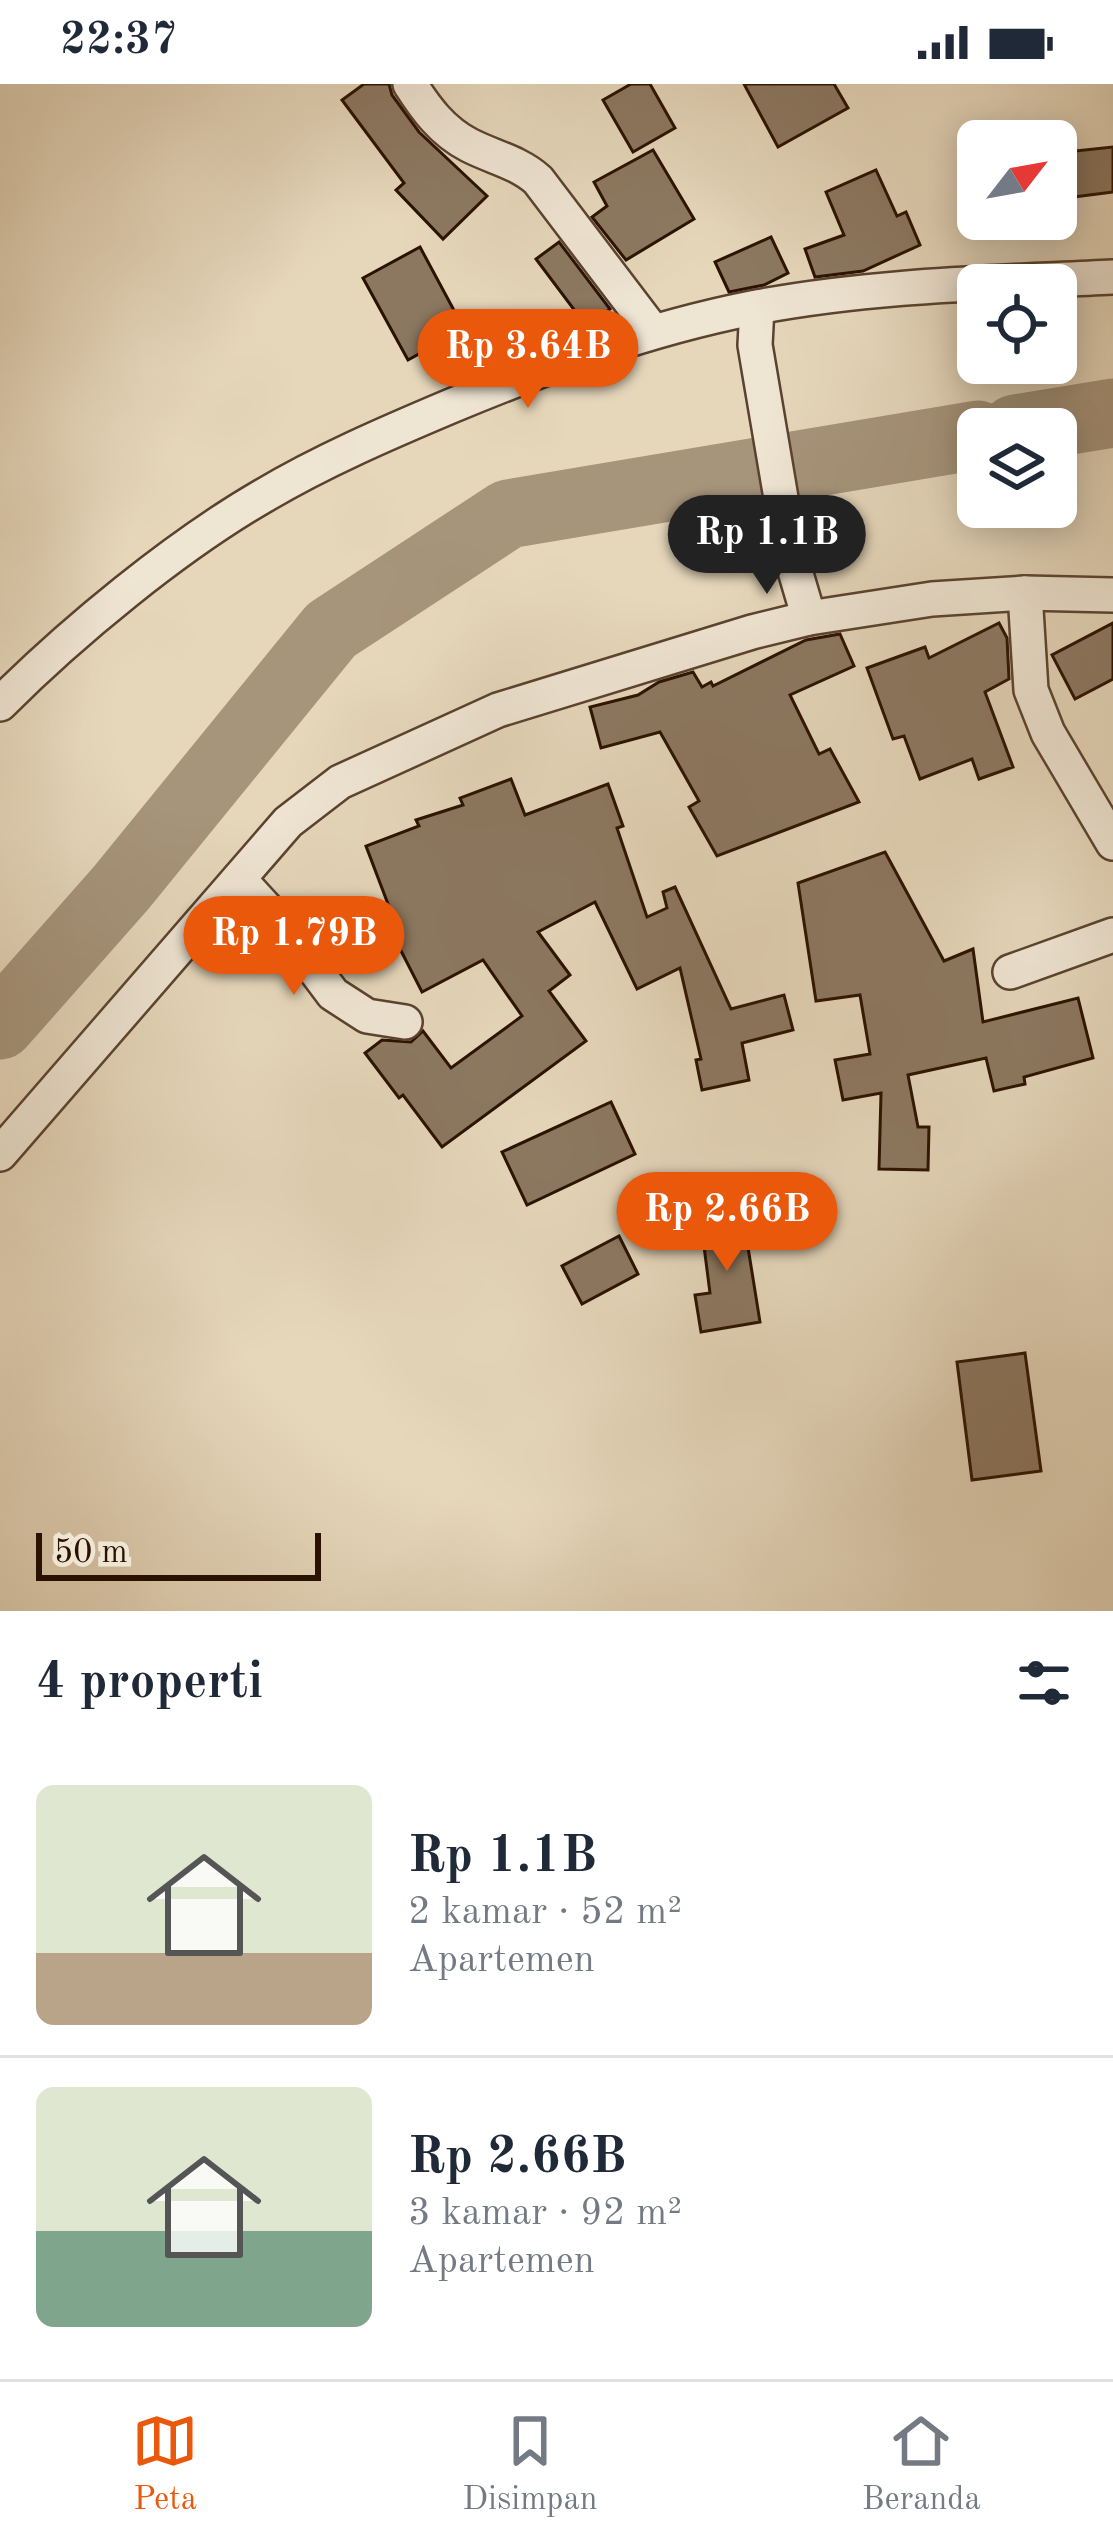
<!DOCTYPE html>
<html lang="id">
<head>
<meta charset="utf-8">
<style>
	body { margin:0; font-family:"Old Standard TT",serif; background:#f6f6f7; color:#1f2937; height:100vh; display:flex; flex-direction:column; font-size:45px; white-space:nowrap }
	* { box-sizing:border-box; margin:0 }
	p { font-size:39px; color:#747a83 }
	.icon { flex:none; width:66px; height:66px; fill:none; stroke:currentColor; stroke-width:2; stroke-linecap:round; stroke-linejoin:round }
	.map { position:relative; height:1527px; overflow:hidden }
	.sheet { display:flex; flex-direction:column; background:#fff; flex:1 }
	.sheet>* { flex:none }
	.needle { width:78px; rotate:59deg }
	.fabs { position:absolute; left:957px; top:36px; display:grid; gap:24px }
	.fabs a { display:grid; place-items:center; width:120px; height:120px; border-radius:18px; background:#fff; box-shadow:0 6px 30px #0003; font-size:60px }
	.scale { position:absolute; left:36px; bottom:30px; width:285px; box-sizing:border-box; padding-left:12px; border:6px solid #2b1100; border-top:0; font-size:33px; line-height:42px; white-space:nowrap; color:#2b1100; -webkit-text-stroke:9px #efe5d3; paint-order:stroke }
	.price { position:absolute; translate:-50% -102px; padding:0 27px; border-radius:42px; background:#ea580c; color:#fff; font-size:39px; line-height:78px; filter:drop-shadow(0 3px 6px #0008) }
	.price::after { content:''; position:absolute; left:50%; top:72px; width:36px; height:27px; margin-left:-18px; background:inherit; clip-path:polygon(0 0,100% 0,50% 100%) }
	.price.active { background:#222; color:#fff }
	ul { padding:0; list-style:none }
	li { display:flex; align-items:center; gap:36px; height:300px; padding:0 36px }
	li+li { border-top:3px solid #e0e1e3 }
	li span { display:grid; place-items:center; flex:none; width:336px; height:240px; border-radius:18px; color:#555 }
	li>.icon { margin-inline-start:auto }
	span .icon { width:144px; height:144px; fill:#fffc; stroke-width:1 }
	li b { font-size:51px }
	h2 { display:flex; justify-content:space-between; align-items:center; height:144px; padding:0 36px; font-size:51px }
	.status { display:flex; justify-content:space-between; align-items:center; height:84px; padding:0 60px; background:#fff; direction:ltr }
	.status svg { height:33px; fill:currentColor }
	.dock { display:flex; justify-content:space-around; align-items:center; height:168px; border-top:3px solid #e0e1e3; background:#fff; font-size:33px; color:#747a83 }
	.dock a { display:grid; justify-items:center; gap:6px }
	.dock .active { color:#ea580c }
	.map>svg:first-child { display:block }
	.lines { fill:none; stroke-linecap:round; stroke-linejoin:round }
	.river { stroke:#a6947b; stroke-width:69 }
	.building { fill:#8c7861; stroke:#2b1100; stroke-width:3 }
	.street-casing { stroke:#5a422f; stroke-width:38 }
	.street { stroke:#efe5d3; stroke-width:33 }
</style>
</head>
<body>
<div class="status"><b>22:37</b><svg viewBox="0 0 49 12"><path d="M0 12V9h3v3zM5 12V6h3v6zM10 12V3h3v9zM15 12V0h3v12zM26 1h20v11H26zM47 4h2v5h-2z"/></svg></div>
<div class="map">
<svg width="1113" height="1527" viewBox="0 0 1113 1527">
	<rect width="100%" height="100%" fill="#e6d7bb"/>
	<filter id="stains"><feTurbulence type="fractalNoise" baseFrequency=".00167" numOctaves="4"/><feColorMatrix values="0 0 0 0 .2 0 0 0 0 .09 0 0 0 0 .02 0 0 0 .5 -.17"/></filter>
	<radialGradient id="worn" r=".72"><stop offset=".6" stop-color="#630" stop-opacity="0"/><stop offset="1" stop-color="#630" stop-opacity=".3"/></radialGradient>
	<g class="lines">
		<!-- river -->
		<g class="river">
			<path d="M 1015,345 L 1113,329"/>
			<path d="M 0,941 L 121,804 L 331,546 L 508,430 L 978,351"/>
		</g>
	</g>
	<!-- building -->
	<g class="building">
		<path d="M 364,0 L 389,0 L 392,11 L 419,48 L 487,112 L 443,155 L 396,106 L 404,99 L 342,16 Z"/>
		<path d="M 631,0 L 650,0 L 675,44 L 633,68 L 603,16 Z"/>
		<path d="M 744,0 L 834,0 L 848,24 L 778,63 Z"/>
		<path d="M 1113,63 L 1113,108 L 1058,115 L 1056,69 Z"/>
		<path d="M 653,66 L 694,135 L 626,176 L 592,133 L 607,122 L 594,98 Z"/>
		<path d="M 876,86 L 897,132 L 906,128 L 920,161 L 863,187 L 815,193 L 805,165 L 844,151 L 826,108 Z"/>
		<path d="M 771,153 L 788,189 L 764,201 L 729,208 L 715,178 Z"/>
		<path d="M 559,158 L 610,225 L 587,243 L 536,175 Z"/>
		<path d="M 420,163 L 464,245 L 408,276 L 363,194 Z"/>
		<path d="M 999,539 L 1007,554 L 1009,595 L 985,608 L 1013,683 L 979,695 L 972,675 L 920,695 L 904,652 L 893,655 L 867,584 L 925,563 L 929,574 Z"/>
		<path d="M 1113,539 L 1113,595 L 1075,615 L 1052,571 Z"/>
		<path d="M 840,550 L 854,582 L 790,611 L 819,670 L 830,665 L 859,718 L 717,772 L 689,723 L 699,717 L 660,648 L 601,664 L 590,623 L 638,611 L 659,598 L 693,588 L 702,603 L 711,598 L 713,602 L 806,556 Z"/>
		<path d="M 511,695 L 525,731 L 608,700 L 623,742 L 617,744 L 647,833 L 667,824 L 663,808 L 675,803 L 731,925 L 784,911 L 793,946 L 742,959 L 749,996 L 702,1006 L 696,976 L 701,975 L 680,884 L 637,905 L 595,818 L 538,848 L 570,891 L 549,907 L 586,957 L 442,1063 L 403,1011 L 399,1014 L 365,969 L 382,956 L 411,958 L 423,947 L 451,984 L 522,932 L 483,876 L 422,908 L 397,859 L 402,857 L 366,762 L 419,742 L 416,736 L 463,721 L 460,714 Z"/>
		<path d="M 885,768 L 944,877 L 973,865 L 983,938 L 1078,914 L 1093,974 L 1024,993 L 1025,1000 L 994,1007 L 986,974 L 908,991 L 918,1043 L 929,1043 L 928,1086 L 879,1085 L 881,1009 L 843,1016 L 835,976 L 870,970 L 860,911 L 816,917 L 798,799 Z"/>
		<path d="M 611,1018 L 635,1070 L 527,1121 L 502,1068 Z"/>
		<path d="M 742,1126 L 760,1238 L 701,1248 L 695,1211 L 710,1209 L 700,1131 Z"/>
		<path d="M 619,1152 L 638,1190 L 582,1220 L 562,1182 Z"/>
		<path d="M 1025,1269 L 1041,1387 L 972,1396 L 957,1278 Z"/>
	</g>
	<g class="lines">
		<defs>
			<g id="street">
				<path d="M 410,0 C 426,25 442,47 469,61 C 492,73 518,78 538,96 L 652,246"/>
				<path d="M 757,223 L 755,261 L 791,473 L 809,534"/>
				<path d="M 1025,509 L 1031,606 L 1048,649 L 1113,759"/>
				<path d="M 0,620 C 72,548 175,463 263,412 C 322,377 387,349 451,322 C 550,281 646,245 752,224 C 870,201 993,199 1113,193"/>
				<path d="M 239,795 L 282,842 L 333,910 L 367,932 L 405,938"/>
				<path d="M 1010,888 L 1113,851"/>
				<path d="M 0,1070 L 288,738 L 340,698 L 498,626 L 752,548 L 809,534 L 932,515 L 1025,509 L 1113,511"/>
			</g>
		</defs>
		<!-- street casing -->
		<use href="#street" class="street-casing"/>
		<!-- street -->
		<use href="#street" class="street"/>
	</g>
	<rect width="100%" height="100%" filter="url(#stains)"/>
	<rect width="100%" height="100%" fill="url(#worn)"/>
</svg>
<div class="fabs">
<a><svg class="needle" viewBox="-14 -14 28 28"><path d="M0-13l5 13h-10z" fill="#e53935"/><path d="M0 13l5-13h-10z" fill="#747a83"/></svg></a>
<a><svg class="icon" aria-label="locate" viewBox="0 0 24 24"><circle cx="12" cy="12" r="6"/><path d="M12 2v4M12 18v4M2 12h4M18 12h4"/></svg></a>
<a><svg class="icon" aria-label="layers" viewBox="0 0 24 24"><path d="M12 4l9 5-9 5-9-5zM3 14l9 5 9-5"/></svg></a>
</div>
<div class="scale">50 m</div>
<b class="price" style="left:528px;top:327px">Rp 3.64B</b>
<b class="price active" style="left:767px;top:513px">Rp 1.1B</b>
<b class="price" style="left:294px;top:914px">Rp 1.79B</b>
<b class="price" style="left:727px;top:1190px">Rp 2.66B</b>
</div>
<section class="sheet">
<h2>4 properti<svg class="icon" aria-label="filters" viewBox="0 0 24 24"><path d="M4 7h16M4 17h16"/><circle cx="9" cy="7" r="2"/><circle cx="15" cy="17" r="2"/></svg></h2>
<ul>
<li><span style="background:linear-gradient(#dfe7d0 70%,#b9a48a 0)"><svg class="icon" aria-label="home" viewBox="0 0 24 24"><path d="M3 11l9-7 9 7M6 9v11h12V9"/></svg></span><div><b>Rp 1.1B</b><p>2 kamar · 52 m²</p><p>Apartemen</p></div></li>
<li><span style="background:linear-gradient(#dfe7d0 60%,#7fa58c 0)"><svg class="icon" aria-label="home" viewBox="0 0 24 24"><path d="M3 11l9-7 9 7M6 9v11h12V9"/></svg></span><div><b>Rp 2.66B</b><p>3 kamar · 92 m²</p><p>Apartemen</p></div></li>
</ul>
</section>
<nav class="dock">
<a class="active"><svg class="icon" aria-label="map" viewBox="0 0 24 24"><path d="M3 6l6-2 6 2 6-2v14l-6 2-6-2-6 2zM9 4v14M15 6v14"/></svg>Peta</a>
<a><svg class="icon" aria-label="saved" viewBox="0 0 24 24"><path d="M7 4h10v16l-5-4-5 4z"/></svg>Disimpan</a>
<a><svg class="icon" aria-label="home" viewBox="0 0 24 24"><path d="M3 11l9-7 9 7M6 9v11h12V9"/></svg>Beranda</a>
</nav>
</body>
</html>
